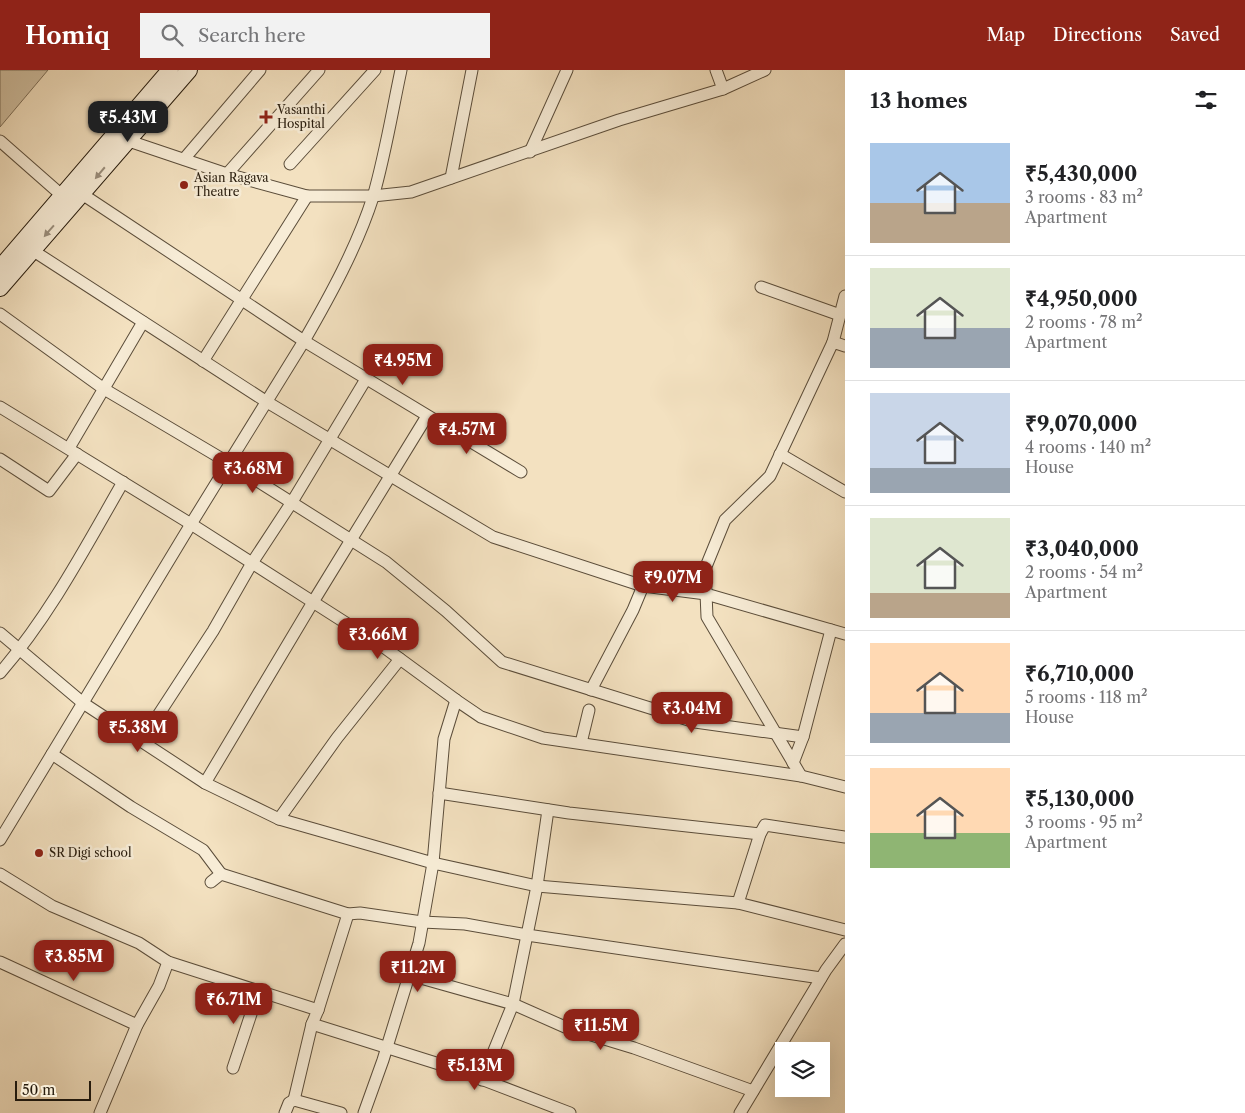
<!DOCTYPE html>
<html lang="en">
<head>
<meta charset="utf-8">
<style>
	body { margin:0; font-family:"Libre Caslon Text",serif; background:#f2f2f2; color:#202124; height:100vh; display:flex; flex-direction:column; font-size:19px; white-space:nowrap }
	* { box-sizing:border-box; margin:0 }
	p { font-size:16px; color:#757577 }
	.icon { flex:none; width:28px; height:28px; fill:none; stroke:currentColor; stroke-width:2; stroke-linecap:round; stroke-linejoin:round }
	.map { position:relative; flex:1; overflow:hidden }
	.drawer { display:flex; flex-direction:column; background:#fff; width:400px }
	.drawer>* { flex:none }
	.tools { position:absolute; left:775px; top:972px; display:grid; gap:10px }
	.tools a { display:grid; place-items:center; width:55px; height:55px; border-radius:0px; background:#fff; box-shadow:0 5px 20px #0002; font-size:25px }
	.scale { position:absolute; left:15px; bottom:12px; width:76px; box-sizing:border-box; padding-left:5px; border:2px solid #281c0d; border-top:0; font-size:14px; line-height:18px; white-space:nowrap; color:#281c0d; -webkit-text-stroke:4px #f7ecd6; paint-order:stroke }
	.price { position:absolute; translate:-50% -42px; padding:0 11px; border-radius:10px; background:#8f2418; color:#fff; font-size:16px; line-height:32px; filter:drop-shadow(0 1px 2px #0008) }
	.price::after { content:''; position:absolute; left:50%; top:30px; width:15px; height:11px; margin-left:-8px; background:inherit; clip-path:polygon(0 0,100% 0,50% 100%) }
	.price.active { background:#222; color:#fff }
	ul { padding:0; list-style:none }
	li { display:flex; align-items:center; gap:15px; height:125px; padding:0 25px }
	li+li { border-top:1px solid #e0e0e0 }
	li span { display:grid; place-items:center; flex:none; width:140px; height:100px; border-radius:0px; color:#555 }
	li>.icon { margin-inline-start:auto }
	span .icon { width:60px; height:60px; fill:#fffc; stroke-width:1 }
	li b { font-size:21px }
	h2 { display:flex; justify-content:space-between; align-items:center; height:60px; padding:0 25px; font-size:21px }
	header { display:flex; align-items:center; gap:30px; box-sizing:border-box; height:70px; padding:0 25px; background:#8f2418; color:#fff }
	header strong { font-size:24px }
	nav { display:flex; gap:28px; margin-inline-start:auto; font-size:18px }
	.search { width:350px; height:45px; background:#f2f2f2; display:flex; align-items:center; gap:12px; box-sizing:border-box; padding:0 18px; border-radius:0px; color:#757577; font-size:19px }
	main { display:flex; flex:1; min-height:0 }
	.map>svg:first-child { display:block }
	.green { fill:#d0c0a2; stroke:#7c6e58 }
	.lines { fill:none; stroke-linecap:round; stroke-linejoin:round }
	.street-casing { stroke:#5b4d3a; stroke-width:13 }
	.secondary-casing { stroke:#281c0d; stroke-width:18 }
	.street { stroke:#f7ecd6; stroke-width:11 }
	.secondary { stroke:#f7ecd6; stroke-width:16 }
	.oneway { fill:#9a8e7c }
	.poi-dot { fill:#8f2418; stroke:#f7ecd6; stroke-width:2 }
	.labels { text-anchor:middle; stroke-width:5; stroke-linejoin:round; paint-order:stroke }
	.poi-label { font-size:12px; fill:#281c0d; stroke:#f7ecd6; text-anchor:start }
</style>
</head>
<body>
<header>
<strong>Homiq</strong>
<div class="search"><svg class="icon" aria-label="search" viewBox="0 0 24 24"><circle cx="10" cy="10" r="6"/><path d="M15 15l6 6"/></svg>Search here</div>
<nav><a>Map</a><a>Directions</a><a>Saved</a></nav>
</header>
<main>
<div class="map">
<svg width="845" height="1043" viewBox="0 0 845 1043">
	<rect width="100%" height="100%" fill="#f3e1c0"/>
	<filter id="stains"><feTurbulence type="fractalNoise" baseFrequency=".004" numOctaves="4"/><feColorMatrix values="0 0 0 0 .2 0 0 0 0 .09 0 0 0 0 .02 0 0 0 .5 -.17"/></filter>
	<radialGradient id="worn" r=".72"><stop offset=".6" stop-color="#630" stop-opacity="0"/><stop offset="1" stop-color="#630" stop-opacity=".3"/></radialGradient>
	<!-- green -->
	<path class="green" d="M 0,0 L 48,0 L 0,57 Z"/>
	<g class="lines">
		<defs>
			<g id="street">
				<path d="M 716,0 L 723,19"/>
				<path d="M 123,69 L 227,104 L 307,126 L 373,126 L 411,122 L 619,50 L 723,19 L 765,0"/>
				<path d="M 0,71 L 66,129"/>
				<path d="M 530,82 L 567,0"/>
				<path d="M 184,89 L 260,0"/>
				<path d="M 290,94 L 375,0"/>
				<path d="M 227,104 L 319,0"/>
				<path d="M 451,108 L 472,0"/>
				<path d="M 82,124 L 304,271 C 330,226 357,177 373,127 C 385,86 392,42 401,0"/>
				<path d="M 32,180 L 267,332 L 493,467 L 643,516 L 706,524 L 845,564"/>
				<path d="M 761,217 L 840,245"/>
				<path d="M 0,244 L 104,319 L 229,393 L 386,492 L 446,541 L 502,592 L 695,652 L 803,667"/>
				<path d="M 833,272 L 845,226"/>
				<path d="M 203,291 L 307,126"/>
				<path d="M 0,337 L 191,454 L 304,271 L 521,402"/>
				<path d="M 427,346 L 313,532 L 385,578 L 456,630"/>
				<path d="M 69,378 L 143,252"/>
				<path d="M 780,384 L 845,422"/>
				<path d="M 0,389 L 49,421 L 77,384"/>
				<path d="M 0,563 L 83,633 L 205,713"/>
				<path d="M 0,603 C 50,545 85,478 123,412"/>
				<path d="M 591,620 L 633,540 L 643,516"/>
				<path d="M 142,670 L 213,561 L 252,493 L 292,432 L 366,309"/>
				<path d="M 581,673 L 589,640"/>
				<path d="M 52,684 L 131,737 L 203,780 L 221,804"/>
				<path d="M 793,693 L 803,667 L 831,560"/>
				<path d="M 801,706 L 707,547 L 705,499 L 725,450 L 770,406 L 833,272 L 845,276"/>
				<path d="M 439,723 L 569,743 L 760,764"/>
				<path d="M 279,749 L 337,668 L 400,589"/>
				<path d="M 0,770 L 191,454 L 313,532 L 205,713 L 279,749 L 433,793 L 444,669 L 456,630 L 481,647 L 543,668 L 801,706 L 845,717"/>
				<path d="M 0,804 L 52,836 L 139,873 L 168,892 L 318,940 L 312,954 L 455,999 L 570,1043"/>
				<path d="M 211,812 L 221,804 L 348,844 L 360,843 L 422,852 L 465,854 L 527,865 L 537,816 L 548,740"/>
				<path d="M 738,833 L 760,764 L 765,755 L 845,767"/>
				<path d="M 0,892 L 137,955"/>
				<path d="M 410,905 L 513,934 L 527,865 L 821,908"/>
				<path d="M 318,940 L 348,844"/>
				<path d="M 233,998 L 259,920"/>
				<path d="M 482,1010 L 513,934 L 565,957 L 634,978 L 753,1021"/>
				<path d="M 294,1030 L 312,954"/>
				<path d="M 100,1043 L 137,955 L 159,916 L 168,892"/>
				<path d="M 285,1043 L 289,1033 L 294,1030 L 341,1043"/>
				<path d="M 364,1043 L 383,990 L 419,873 L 433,793 L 537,816 L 738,833 L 845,860"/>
				<path d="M 740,1043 L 826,900 L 845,874"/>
			</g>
			<g id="secondary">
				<path d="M 0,198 L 170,0"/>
				<path d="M 0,218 L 189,0"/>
			</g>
		</defs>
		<!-- street casing -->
		<use href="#street" class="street-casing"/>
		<!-- secondary casing -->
		<use href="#secondary" class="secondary-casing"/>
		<!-- street -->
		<use href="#street" class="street"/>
		<!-- secondary -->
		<use href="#secondary" class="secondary"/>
	</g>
	<!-- one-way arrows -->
	<defs><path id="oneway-solid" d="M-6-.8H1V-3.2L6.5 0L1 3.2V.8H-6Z" transform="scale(1.25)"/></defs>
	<g class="oneway">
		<use href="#oneway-solid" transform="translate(100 103) rotate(130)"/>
		<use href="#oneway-solid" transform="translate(49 161) rotate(131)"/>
	</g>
	<!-- markers -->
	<g class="poi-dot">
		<path d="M263.5 39.5h5v5h5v5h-5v5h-5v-5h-5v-5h5z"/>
		<circle cx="184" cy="115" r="5"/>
		<circle cx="39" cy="783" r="5"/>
	</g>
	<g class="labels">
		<!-- poi labels -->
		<g class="poi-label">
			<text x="277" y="44">Vasanthi<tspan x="277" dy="14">Hospital</tspan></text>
			<text x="194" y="112">Asian Ragava<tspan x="194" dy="14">Theatre</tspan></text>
			<text x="49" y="787">SR Digi school</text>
		</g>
	</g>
	<rect width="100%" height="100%" filter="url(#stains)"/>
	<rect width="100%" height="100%" fill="url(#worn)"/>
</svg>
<div class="tools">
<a><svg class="icon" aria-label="layers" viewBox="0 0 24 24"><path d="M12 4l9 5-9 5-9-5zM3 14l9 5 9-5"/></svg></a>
</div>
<div class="scale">50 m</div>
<b class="price active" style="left:128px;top:73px">₹5.43M</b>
<b class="price" style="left:403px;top:316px">₹4.95M</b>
<b class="price" style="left:467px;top:385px">₹4.57M</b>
<b class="price" style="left:253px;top:424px">₹3.68M</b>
<b class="price" style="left:673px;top:533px">₹9.07M</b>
<b class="price" style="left:378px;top:590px">₹3.66M</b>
<b class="price" style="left:692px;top:664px">₹3.04M</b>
<b class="price" style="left:138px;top:683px">₹5.38M</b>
<b class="price" style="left:74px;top:912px">₹3.85M</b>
<b class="price" style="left:418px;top:923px">₹11.2M</b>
<b class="price" style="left:234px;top:955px">₹6.71M</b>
<b class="price" style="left:601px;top:981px">₹11.5M</b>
<b class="price" style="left:475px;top:1021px">₹5.13M</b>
</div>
<section class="drawer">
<h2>13 homes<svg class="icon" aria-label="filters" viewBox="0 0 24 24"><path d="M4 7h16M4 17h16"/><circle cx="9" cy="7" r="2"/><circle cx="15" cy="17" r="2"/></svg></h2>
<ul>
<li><span style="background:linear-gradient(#a9c7e8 60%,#b9a48a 0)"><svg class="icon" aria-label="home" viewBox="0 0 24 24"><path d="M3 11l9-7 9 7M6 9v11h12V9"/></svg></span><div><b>₹5,430,000</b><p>3 rooms · 83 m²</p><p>Apartment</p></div></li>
<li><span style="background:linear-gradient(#dfe7d0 60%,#9aa5b1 0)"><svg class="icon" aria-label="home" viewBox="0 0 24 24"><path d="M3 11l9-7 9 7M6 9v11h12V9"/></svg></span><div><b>₹4,950,000</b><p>2 rooms · 78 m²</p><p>Apartment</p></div></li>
<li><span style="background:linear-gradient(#c9d6e8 75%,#9aa5b1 0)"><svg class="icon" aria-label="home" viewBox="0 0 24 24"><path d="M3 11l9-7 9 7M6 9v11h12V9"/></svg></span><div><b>₹9,070,000</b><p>4 rooms · 140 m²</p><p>House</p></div></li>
<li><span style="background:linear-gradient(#dfe7d0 75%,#b9a48a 0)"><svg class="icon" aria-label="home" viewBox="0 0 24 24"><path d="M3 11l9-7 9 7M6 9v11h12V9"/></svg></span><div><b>₹3,040,000</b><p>2 rooms · 54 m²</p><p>Apartment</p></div></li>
<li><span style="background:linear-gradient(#ffd9b3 70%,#9aa5b1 0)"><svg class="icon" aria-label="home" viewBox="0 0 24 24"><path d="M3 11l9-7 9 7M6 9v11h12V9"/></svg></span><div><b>₹6,710,000</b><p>5 rooms · 118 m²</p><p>House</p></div></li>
<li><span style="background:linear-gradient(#ffd9b3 65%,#8fb573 0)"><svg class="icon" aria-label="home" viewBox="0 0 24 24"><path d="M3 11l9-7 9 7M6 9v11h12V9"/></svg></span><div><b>₹5,130,000</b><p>3 rooms · 95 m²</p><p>Apartment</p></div></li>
</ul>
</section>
</main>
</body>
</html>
